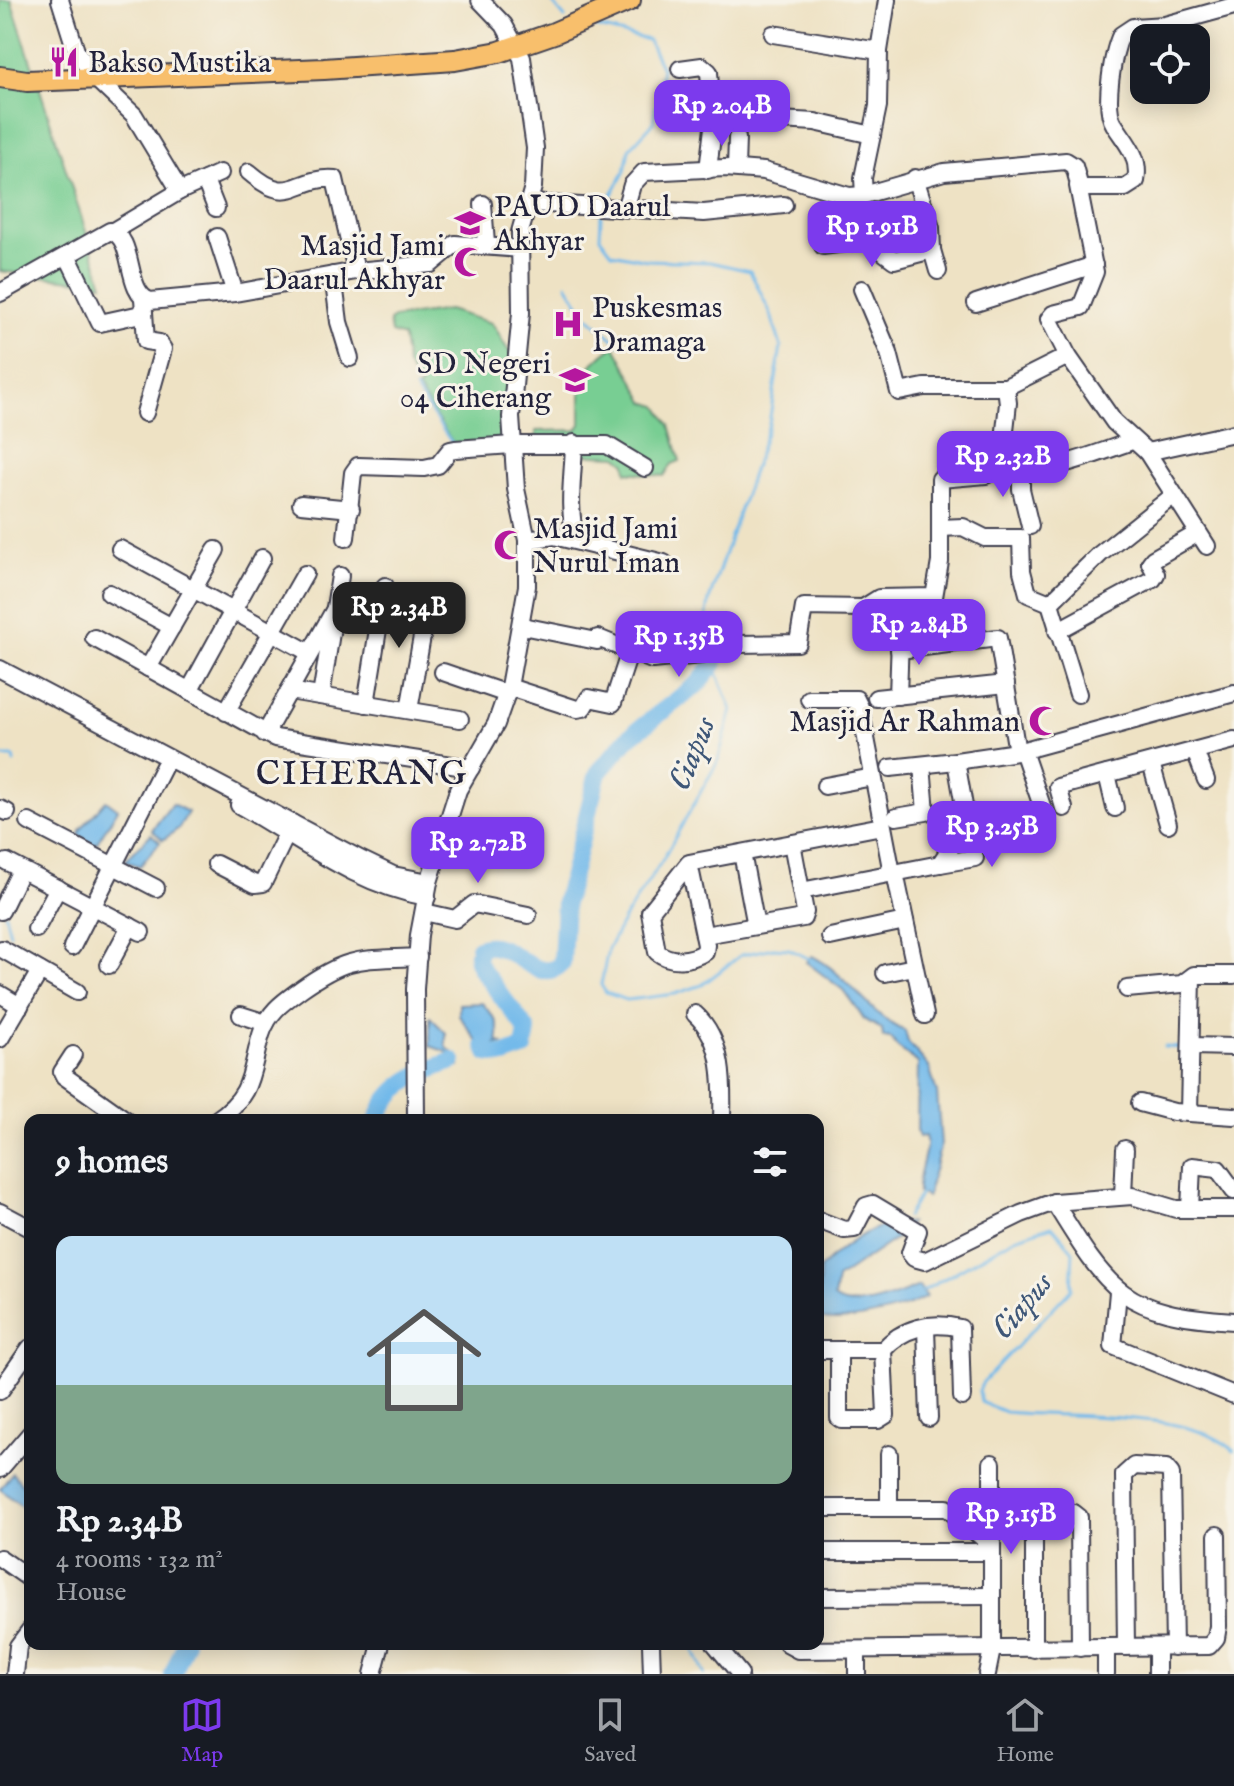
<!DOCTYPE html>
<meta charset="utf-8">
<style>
body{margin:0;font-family:"IM FELL English",serif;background:#242831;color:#f1f3f6;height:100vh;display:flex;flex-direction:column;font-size:30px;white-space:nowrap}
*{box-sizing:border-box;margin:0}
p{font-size:26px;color:#9ea1a6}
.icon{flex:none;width:44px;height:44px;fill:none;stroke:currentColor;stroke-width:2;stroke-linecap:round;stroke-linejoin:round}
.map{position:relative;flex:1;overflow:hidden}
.panel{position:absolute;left:24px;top:1114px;width:800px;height:536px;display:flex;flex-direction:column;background:#171b24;border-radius:16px;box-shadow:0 4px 20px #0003}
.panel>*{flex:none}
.tools{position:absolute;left:1130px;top:24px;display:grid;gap:16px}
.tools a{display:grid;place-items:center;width:80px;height:80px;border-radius:16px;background:#171b24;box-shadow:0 4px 20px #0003;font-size:40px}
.price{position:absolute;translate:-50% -68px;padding:0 18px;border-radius:16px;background:#7c3aed;color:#fff;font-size:26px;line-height:52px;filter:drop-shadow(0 2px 4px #0008)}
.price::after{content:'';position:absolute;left:50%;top:48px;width:24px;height:18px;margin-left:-12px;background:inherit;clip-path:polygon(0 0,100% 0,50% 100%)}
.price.on{background:#222;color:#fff}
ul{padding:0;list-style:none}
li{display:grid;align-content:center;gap:16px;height:424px;padding:0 32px}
li span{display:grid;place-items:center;height:248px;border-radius:16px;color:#555}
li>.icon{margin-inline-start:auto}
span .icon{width:144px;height:144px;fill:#fffc;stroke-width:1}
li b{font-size:34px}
h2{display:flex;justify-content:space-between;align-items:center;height:96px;padding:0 32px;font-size:34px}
.dock{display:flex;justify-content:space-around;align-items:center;height:112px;border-top:2px solid #363941;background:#171b24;font-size:22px;color:#9ea1a6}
.dock a{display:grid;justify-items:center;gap:4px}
.dock .on{color:#7c3aed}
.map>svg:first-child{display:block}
.green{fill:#78ce93;stroke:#4d7867;stroke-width:2}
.water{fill:#73baea;stroke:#4a6e92;stroke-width:2}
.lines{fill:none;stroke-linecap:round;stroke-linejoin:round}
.stream{stroke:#73baea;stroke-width:3}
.river{stroke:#73baea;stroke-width:18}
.minor-casing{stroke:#413f50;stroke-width:20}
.major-casing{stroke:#413f50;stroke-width:24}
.minor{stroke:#fff;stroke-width:16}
.major{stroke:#f8bf6c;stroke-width:20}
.labels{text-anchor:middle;stroke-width:6;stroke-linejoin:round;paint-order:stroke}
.poi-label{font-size:30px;fill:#22223b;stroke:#f7f3e8;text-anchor:start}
.water-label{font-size:32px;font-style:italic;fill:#3e5778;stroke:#f7f3e8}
.quarter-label{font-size:34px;letter-spacing:2px;fill:#22223b;stroke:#f7f3e8}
</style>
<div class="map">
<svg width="1234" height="1674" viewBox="0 0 1234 1674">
<rect width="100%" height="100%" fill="#f7f3e8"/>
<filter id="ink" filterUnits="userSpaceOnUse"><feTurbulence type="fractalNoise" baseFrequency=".0125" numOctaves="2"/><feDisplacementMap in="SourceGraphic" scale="16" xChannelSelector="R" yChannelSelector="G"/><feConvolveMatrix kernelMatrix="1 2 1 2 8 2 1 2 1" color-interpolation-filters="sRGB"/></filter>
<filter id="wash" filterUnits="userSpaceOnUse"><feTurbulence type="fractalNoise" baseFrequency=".006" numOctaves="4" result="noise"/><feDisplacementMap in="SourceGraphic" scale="32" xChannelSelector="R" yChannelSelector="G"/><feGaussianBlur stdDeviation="1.8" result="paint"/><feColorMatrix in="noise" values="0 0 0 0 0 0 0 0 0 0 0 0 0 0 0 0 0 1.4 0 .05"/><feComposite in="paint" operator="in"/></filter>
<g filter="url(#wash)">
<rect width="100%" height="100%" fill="#eee2c4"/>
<g class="green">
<polygon points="0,0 11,0 103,284 0,271"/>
<path d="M 448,310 L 491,323 C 500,331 501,344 514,357 L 506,444 L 453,443 L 417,388 L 421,386 L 407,366 L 403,337 L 391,333 L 389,321 L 394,318 Z"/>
<path d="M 615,346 L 645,402 L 658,406 L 670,425 L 680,461 L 672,464 L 664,476 L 627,472 L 626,463 L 617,456 L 571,454 L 571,448 L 536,448 L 536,431 L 577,430 L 581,424 L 581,372 C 596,365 600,353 615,346 Z"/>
</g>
<g class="water">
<polygon points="106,800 118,809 95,846 79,835 80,830"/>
<polygon points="172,804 188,812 179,828 163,840 152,830"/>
<polygon points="151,834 160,842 140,866 125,861"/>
<path d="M 812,956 C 849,974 870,1017 905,1031 L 908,1042 L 929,1067 L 937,1093 L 941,1144 L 927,1197 L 918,1193 C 916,1173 930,1151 925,1136 L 919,1137 L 917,1132 L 918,1063 L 897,1047 L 891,1038 L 883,1037 L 882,1029 L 865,1020 L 843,990 L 806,962 Z"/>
<path d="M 482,1003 C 492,1015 502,1024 497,1041 L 503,1044 L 479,1044 L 459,1015 L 459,1004 Z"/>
<polygon points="430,1017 446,1033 446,1047 458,1057 460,1066 455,1064 447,1052 430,1046"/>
<path d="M 893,1222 L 910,1223 L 898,1237 L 837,1279 L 834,1298 C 854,1314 898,1295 919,1286 L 926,1297 C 902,1311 845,1325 818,1318 L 820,1269 C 840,1248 866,1230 893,1222 Z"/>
<polygon points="12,1473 30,1493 30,1501 24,1508 0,1489"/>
</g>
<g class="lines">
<g class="stream">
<polyline points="550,0 565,18"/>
<polyline points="591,26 648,40 662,68 653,123 629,149 625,171 608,201"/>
<polyline points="601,215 600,237 612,253 647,260 710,262 750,271 770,312 781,346 769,424 709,600 704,635 707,647"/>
<polyline points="567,284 586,315 620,345"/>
<polyline points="415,389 452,443"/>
<polyline points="711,657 732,710 718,761 662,861 628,912 608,949 601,985 606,993 627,1000 675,994 702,985 741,955 773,948 789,949 810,959"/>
<polyline points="0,757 13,757 14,762"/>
<polyline points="5,914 10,933"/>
<polyline points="1164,1047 1185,1048"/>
<polyline points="907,1217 921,1192"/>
<path d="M 923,1291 L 1015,1238 L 1052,1226 L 1073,1251 L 1071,1289 L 983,1382 L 979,1391 L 981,1402 L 1005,1412 C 1066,1418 1190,1409 1234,1451"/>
<polyline points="691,1644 704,1674"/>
</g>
<g class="river">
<path d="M 485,1044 L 488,1053 L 504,1055 L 524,1048 L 527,1030 L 481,969 L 477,961 L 479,948 C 509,934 536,990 562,963 L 565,902 L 598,773 L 629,737 L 699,683 L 714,663"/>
<path d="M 377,1120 C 390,1084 419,1073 453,1061"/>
<polyline points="173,1674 185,1644"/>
</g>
</g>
</g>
<g filter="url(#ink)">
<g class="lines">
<g class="minor-casing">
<g id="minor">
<polyline points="60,0 76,51 95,78 134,115 180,191"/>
<polyline points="773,34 879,51 878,106 863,178 864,195"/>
<polyline points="879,51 887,0"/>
<polyline points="680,69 702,66 709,72 713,128 708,170"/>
<polyline points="741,91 746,118 815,122 872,135"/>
<polyline points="736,168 737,138"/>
<path d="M 249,172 C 292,209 293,176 335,179 L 356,271"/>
<polyline points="915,178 931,228 932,250"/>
<polyline points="205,180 216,208"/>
<polyline points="529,203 704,213 784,205"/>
<polyline points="483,204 486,244"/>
<path d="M 626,206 L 632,185 L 644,172 L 725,168 L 764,171 L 849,196 L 864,195 L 944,172 L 1066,161 L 1074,166 L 1080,188 L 1125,188 L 1136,181 C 1141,156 1125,142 1114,124 C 1103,107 1113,52 1121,35 L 1133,27 L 1165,25 L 1234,6"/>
<polyline points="113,231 180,191 220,173"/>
<polyline points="217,237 235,293"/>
<polyline points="823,246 867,240 894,260 932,250 938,271"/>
<polyline points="68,257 100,323 141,314"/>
<polyline points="333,275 339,322 350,358"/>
<polyline points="862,289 889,353 899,392 924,387 1006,387 1068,356 1049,319 1053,314 1081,307 1095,272 1078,186"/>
<path d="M 0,293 L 110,231 C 136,237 124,292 150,301 L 235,293 L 356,271 L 431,264 L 455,244 L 521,249"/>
<polyline points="143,298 146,341 159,343 163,349 145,413"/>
<polyline points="976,303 1094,265"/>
<polyline points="1068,356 1114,422 1147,452 1207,546"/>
<path d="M 1006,387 L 1008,403 L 1001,467 C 1043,476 1093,455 1132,441"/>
<path d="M 574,443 C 573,480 567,505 576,541"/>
<polyline points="1147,452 1234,433"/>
<polyline points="1021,468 1021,489 1030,526"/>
<polyline points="301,504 351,509"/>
<polyline points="940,528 963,527 985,538 1021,538 1022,571 1028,594 1050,603"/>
<polyline points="346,538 353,473 358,466 424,468 438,465 450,450 455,449 512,445 607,445 645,468"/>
<polyline points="527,540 554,536 664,563"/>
<polyline points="120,549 310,653"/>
<polyline points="109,593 172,627"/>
<polyline points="522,626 597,641 598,638 652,660 701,655 737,644 798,643 804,607 863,608 879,598 934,597 940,562 940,479 986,475 1001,467"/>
<polyline points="1057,631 1153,579 1156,574 1150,563 1153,559 1198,533"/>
<polyline points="94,638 275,738 471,768"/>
<polyline points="899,650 998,638 1017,752"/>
<polyline points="148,668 216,550"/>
<polyline points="0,669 362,860 393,875 429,882"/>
<polyline points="443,672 507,694"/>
<polyline points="509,687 577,709 583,708 589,698 613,703 630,651"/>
<polyline points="189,691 262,558"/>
<polyline points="289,691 460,719"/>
<polyline points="1078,694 1050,603 1100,554 1174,495"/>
<polyline points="321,696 340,576"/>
<polyline points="898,696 900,637"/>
<polyline points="876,698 1006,684"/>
<polyline points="809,699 856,699 860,707 892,873"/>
<polyline points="366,704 385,586"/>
<polyline points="409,710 429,597"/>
<polyline points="226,712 305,574"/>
<polyline points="265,734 336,607"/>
<polyline points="1023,751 1044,812"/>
<polyline points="1195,751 1206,780"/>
<polyline points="1151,763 1168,824"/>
<polyline points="890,768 956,761"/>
<polyline points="1107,774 1115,808"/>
<polyline points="825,786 873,777"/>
<path d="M 239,805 C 300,839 356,885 427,897"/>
<polyline points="1064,808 1058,787 1234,740"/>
<polyline points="0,809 7,812"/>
<polyline points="896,817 926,812 922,765"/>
<polyline points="29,822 156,888"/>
<polyline points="742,853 756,926"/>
<polyline points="7,862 141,932"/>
<path d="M 689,863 L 706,945 L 705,952 C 690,961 671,963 657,952 L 650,912 L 689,863 L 882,826"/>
<polyline points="216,864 255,884 263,883 292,823"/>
<polyline points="940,864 975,858 967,823"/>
<polyline points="895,873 925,1015"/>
<polyline points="801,891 940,864 967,823 956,761 1017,752 1234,693"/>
<polyline points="1,911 21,870"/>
<polyline points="424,912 455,919 474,904 528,915"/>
<polyline points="36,929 58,888"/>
<polyline points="704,935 803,918 805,912 792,843"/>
<polyline points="830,937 905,921"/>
<polyline points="72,947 164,766"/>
<polyline points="2,949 77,992"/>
<polyline points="109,965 130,926"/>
<polyline points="885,973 914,967"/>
<polyline points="1127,989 1182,984 1194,975 1234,975"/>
<polyline points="0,994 20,1006"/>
<path d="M 695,1014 C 724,1040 723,1084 722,1120"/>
<polyline points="241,1015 266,1023"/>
<polyline points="0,1039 40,971"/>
<polyline points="1192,1046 1234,1047"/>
<polyline points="73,1055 62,1072 64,1076 126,1120"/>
<polyline points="1140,1103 1174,1112 1234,1116"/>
<polyline points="1189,1113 1192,977"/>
<path d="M 216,1120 C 254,1095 250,1072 261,1035 C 268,1012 283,1002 301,989 C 349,955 361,960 418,957"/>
<polyline points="416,1120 415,989 419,935 429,882 458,790 496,724 509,687 527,586 527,540 516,489 511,417 521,313 520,232 533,187 535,148 522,58 504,25 480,0"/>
<polyline points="1123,1196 1125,1149"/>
<path d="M 1054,1202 C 1110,1293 1123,1314 1234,1321"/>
<polyline points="1190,1209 1192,1166 1218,1169 1234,1191"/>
<polyline points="0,1212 30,1228"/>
<polyline points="818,1220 844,1230 854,1229 866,1206 873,1204 918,1231 910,1253 914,1258 925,1261 1021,1214 1054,1202 1132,1196 1176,1209 1234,1209"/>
<polyline points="1118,1292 1113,1346 1234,1395"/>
<polyline points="926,1328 929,1418"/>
<polyline points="818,1350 883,1350"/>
<path d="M 839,1350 L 839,1418 L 842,1420 L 878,1420 L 886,1415 L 883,1350 C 902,1328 930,1321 960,1328 L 962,1397"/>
<polyline points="0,1391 30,1348"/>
<polyline points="0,1469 30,1434"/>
<polyline points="889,1507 889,1454"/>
<polyline points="818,1508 947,1508 991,1545"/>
<polyline points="818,1552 991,1552"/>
<polyline points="0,1558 30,1579"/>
<polyline points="818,1597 992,1596"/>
<polyline points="651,1644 652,1674"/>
<polyline points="715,1644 740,1674"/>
<polyline points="787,1644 798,1650 1209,1646 1216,1638 1218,1626 1217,1535"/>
<polyline points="1106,1647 1106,1674"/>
<polyline points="1126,1647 1124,1475 1134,1466 1166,1468 1171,1474 1174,1647"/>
<polyline points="1157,1647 1157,1674"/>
<polyline points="1034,1649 1034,1512 1074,1513 1079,1517 1080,1648"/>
<polyline points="15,1674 18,1646 30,1630"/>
<polyline points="373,1674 381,1644"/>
<polyline points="857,1674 857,1650"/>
<polyline points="987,1674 992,1649 992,1463"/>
</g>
</g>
<g class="major-casing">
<polyline id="major" points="0,77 27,81 324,69 455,60 499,52 554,33 630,0"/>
</g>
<use href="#minor" class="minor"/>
<use href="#major" class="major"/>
</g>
</g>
<defs>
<g id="restaurant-bare" transform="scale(2.4)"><path d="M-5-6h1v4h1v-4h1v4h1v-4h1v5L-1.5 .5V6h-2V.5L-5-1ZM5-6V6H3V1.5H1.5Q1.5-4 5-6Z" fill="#b5179e" stroke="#f7f3e8" stroke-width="2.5" paint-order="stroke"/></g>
<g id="school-bare" transform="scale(2.4)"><path d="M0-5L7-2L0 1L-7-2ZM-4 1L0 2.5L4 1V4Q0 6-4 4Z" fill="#b5179e" stroke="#f7f3e8" stroke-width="2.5" paint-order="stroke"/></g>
<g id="mosque-bare" transform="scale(2.4)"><path d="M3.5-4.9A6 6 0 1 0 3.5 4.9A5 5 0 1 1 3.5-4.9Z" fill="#b5179e" stroke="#f7f3e8" stroke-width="2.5" paint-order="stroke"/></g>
<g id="hospital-bare" transform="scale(2.4)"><path d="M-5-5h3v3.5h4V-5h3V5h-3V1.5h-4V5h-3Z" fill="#b5179e" stroke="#f7f3e8" stroke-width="2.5" paint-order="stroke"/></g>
</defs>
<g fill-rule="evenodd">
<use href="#restaurant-bare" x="64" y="62"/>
<use href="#school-bare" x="470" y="223"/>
<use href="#mosque-bare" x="469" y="262"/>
<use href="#hospital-bare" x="568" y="324"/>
<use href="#school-bare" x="575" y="380"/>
<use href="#mosque-bare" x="509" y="545"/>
<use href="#mosque-bare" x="1044" y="721"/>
</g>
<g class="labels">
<g class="poi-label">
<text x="88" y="72">Bakso Mustika</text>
<text x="494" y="216">PAUD Daarul<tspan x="494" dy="34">Akhyar</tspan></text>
<text x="445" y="255" text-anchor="end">Masjid Jami<tspan x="445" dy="34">Daarul Akhyar</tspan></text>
<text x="592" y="317">Puskesmas<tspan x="592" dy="34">Dramaga</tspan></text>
<text x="551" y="373" text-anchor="end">SD Negeri<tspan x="551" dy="34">04 Ciherang</tspan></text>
<text x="533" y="538">Masjid Jami<tspan x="533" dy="34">Nurul Iman</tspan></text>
<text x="1020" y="731" text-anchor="end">Masjid Ar Rahman</text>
</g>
<g class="water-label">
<text transform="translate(691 753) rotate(-68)" y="11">Ciapus</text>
<text transform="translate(1021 1305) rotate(-50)" y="11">Ciapus</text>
</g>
<g class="quarter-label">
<text x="362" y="784">CIHERANG</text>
</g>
</g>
</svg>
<div class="tools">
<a><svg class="icon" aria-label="locate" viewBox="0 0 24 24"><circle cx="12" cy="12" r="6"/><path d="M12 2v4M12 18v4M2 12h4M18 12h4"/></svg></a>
</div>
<b class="price" style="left:722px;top:148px">Rp 2.04B</b>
<b class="price" style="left:872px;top:269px">Rp 1.91B</b>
<b class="price" style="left:1003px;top:499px">Rp 2.32B</b>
<b class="price on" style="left:399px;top:650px">Rp 2.34B</b>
<b class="price" style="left:919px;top:667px">Rp 2.84B</b>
<b class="price" style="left:679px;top:679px">Rp 1.35B</b>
<b class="price" style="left:992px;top:869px">Rp 3.25B</b>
<b class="price" style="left:478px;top:885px">Rp 2.72B</b>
<b class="price" style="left:1011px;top:1556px">Rp 3.15B</b>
<section class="panel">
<h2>9 homes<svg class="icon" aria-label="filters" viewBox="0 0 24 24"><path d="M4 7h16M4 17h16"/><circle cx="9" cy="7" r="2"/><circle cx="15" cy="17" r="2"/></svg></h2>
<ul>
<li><span style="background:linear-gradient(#bfe0f5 60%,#7fa58c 0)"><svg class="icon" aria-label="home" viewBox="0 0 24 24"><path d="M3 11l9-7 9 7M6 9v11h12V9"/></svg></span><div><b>Rp 2.34B</b><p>4 rooms · 132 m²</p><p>House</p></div></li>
</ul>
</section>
</div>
<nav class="dock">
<a class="on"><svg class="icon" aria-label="map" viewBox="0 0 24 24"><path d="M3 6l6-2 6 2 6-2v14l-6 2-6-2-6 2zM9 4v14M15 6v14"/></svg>Map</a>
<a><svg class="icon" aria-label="saved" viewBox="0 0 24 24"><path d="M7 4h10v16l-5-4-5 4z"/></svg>Saved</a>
<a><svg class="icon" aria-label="home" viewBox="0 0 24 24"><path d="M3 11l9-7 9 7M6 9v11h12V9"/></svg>Home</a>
</nav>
